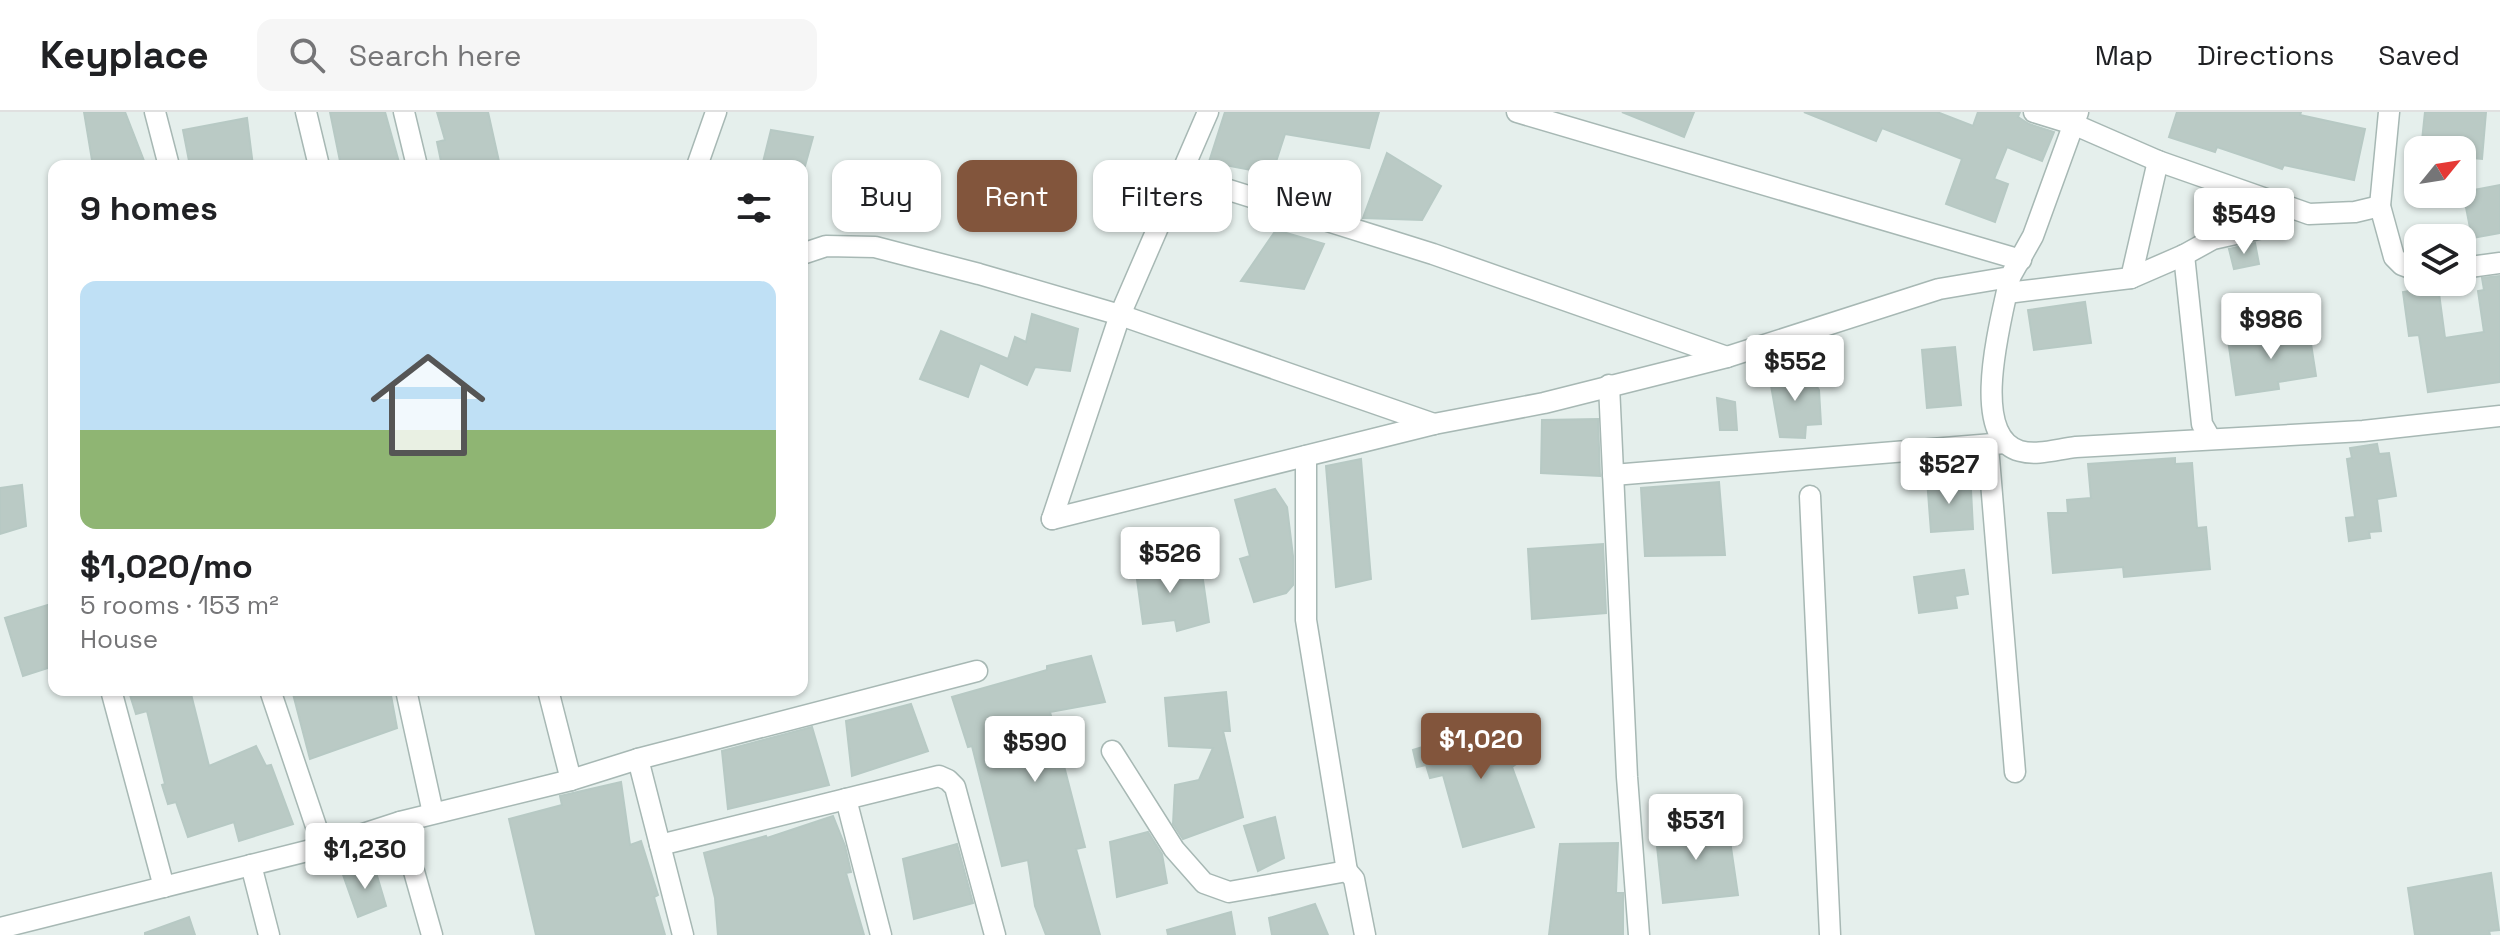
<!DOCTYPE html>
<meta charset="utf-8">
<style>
body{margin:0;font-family:"Space Grotesk",sans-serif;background:#f6f6f6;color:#202124;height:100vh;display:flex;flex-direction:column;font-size:30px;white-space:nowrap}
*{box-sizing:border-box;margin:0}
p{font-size:26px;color:#757577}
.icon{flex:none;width:44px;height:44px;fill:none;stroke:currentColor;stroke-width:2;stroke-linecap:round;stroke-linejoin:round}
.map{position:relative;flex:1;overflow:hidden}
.sheet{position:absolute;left:48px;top:48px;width:760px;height:536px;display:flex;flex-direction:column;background:#fff;border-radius:16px;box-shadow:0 2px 6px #0004}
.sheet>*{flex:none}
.hud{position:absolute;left:832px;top:48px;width:760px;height:72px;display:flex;gap:16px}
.needle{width:52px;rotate:60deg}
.fabs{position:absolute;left:2404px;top:24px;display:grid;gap:16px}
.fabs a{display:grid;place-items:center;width:72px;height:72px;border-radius:16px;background:#fff;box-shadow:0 2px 6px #0004;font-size:40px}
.price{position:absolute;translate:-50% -68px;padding:0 18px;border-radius:8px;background:#fff;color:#222;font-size:26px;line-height:52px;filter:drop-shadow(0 2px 4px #0008)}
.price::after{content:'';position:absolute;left:50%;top:48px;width:24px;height:18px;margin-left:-12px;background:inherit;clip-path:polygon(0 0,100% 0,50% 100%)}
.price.current{background:#82553c;color:#fff}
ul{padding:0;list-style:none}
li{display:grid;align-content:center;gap:16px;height:424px;padding:0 32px}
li+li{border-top:2px solid #e0e0e0}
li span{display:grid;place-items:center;height:248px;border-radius:16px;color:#555}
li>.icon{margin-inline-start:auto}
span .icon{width:144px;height:144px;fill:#fffc;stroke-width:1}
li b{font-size:34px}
h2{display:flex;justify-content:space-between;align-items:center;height:96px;padding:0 32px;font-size:34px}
.tag{padding:0 28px;border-radius:16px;background:#fff;box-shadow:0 2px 6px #0004;font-size:28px;line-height:72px}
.tag.current{background:#82553c;color:#fff}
header{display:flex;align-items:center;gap:48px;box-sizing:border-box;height:112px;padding:0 40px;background:#fff;border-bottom:2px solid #e0e0e0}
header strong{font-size:38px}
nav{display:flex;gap:44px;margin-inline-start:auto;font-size:28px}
.search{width:560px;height:72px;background:#f6f6f6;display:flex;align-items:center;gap:20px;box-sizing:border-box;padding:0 28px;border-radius:16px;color:#757577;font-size:30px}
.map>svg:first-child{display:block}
.building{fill:#bacac5;stroke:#b7c9c4;stroke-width:2}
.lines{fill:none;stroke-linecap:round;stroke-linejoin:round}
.minor-casing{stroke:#a7b8b4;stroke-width:23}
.minor{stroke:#fff;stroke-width:20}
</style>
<header>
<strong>Keyplace</strong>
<div class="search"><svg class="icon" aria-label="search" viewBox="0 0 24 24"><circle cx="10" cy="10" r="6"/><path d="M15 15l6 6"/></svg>Search here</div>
<nav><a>Map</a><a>Directions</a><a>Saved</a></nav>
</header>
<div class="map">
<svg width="2500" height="823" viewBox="0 0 2500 823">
<rect width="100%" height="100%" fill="#e5efec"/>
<g class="building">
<polygon points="84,0 125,0 146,54 93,54"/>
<polygon points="330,0 385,0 400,54 341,54"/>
<polygon points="437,0 488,0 500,54 442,54 437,30 445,28"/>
<polygon points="1225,0 1379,0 1369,36 1285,22 1272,62 1209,50"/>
<polygon points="1622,0 1694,0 1684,25"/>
<polygon points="1804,0 1937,0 1973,14 1978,0 2020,0 2018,5 2029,12 2054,20 2042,49 2007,35 1994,67 2008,72 1995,110 1946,92 1962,47 1882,16 1876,29"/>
<polygon points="2177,0 2301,0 2300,3 2365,17 2354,68 2284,53 2282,57 2217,35 2215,40 2169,25"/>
<polygon points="2425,0 2486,0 2482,47 2462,45 2462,38 2421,38"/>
<polygon points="247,6 253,54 190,54 183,18"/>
<polygon points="771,18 813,25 805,54 762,54"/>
<polygon points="1387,41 1441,74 1422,108 1363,106"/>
<polygon points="2500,73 2500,121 2472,126 2463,80"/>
<polygon points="1276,118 1324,132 1304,177 1241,169"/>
<polygon points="2255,131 2259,152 2234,157 2229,137"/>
<polygon points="2500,164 2500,270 2428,280 2419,223 2409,224 2403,180 2438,174 2445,226 2484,220 2478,179 2484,178 2482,166"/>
<polygon points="2085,190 2091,231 2034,238 2028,198"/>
<polygon points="1032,202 1078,217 1070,259 1035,255 1027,273 980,251 968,285 920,267 941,219 1008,247 1015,225 1026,230"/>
<polygon points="2309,219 2316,264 2278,270 2279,277 2236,283 2228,228"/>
<polygon points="1955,235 1961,293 1927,296 1922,238"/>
<polygon points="1808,260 1819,278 1821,312 1806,313 1805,326 1780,325 1769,262"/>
<polygon points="1717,286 1735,290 1737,318 1720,318"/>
<polygon points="1598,307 1600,364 1541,361 1542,308"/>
<polygon points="2377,332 2379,342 2389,341 2396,384 2377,387 2381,419 2369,420 2370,426 2349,429 2346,406 2355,405 2347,347 2352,346 2350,336"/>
<polygon points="2175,346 2175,352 2192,351 2197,416 2206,415 2210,457 2124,465 2123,455 2053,461 2048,401 2068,401 2067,388 2091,386 2088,352"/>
<polygon points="1361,347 1371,467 1336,475 1326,354"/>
<polygon points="1954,366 1954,379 1971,378 1973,417 1931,420 1927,367"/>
<polygon points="1719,370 1725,443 1645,444 1641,376"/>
<polygon points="22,373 26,414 0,422 0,376"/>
<polygon points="1275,377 1287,395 1293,444 1293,473 1286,481 1254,490 1240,447 1250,444 1235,388"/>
<polygon points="1603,432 1606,501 1532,507 1528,437"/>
<polygon points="1163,443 1166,465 1202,461 1209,510 1177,519 1175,508 1143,512 1134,445"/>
<polygon points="1964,458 1968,482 1955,484 1957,496 1919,501 1914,465"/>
<polygon points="54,491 54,554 23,564 5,506"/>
<polygon points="1091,544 1105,590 1050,600 1085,735 1076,737 1100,823 1046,823 1035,794 1028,748 1002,754 972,634 968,635 952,585 1047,558 1047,554"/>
<polygon points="147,578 190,578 209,654 256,634 266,654 271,653 293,712 239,729 234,710 188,725 176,690 168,692 162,673 165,672 147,599 136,602 130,583"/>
<polygon points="292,578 390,578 397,616 310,647"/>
<polygon points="1226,580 1230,619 1223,619 1243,705 1183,727 1173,712 1175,673 1199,668 1213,636 1169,634 1165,586"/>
<polygon points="911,592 928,639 852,664 846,609"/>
<polygon points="1513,607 1521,633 1522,648 1512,655 1534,715 1463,735 1443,663 1430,666 1426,653 1417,655 1413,638"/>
<polygon points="812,615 829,673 728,697 722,639"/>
<polygon points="621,670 630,733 641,729 658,783 654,785 665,823 536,823 509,707 562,693 560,684"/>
<polygon points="833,704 845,734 851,760 846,761 864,823 718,823 715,786 704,741 766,724 767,726"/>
<polygon points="1275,705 1284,746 1258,759 1244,714"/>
<polygon points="1727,708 1738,783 1663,791 1655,715"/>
<polygon points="1148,720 1162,742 1167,771 1117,785 1110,730"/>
<polygon points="1618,731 1616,781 1623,781 1623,823 1549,823 1560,732"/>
<polygon points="957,732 973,791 914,807 903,747"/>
<polygon points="375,757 386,794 358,805 342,760"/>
<polygon points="2491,761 2499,818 2489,819 2490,823 2415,823 2408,776"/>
<polygon points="1315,792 1328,823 1272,823 1269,806"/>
<polygon points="1231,800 1235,823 1168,823 1167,818"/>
<polygon points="189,805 195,823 145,823 145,821"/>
</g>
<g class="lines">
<g class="minor-casing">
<g id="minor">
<polyline points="155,0 169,54"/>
<polyline points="306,0 319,54"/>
<polyline points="404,0 417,54"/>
<polyline points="1517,0 2021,148"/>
<polyline points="2034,0 2073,12 2158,49 2309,102 2355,100 2380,94"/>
<polyline points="2389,0 2380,94 2394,145 2402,153 2418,159"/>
<polyline points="697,54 716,0"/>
<polyline points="1181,63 1433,142 1727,245"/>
<polyline points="802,142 826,134 875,135 979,162 1120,203 1434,312"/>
<polyline points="2184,143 2202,312 2210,326"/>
<polyline points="2462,156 2500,151"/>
<path d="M 2010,165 C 2003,202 1967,324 2020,339 C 2037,344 2058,337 2076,335 L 2363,319 L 2500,304"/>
<polyline points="2131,166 2158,49"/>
<polyline points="2007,181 2131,166 2184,143 2213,127 2267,115 2281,105 2282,94"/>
<polyline points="1609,273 1627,665 1639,823"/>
<polyline points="1988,334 2015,660"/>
<polyline points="1306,344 1306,508 1347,759"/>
<polyline points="1613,363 2005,331"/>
<polyline points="1810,384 1830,823"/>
<polyline points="1052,407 1434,312 1544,291 1727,245 1939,177 2010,165 2033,124 2078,0"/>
<polyline points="1052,407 1120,203 1208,0"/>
<polyline points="111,578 164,775"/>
<polyline points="270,578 323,735"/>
<polyline points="406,578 433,701"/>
<polyline points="548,578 571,668"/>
<polyline points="1112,639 1174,737 1204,771 1229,780 1347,759 1354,767 1365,823"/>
<polyline points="638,647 683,823"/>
<polyline points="846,687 881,823"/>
<polyline points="400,710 432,823"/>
<polyline points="660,733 939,664 948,668 955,675 995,823"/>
<polyline points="251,753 269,823"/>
<polyline points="0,816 323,735 400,710 571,668 638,647 977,559"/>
</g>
</g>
<use href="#minor" class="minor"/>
</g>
</svg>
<div class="fabs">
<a><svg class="needle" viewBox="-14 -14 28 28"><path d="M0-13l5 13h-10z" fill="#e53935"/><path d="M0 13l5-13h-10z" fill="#757577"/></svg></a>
<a><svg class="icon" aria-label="layers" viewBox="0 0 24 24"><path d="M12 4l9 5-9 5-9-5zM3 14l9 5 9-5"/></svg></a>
</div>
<b class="price" style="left:2244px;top:144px">$549</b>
<b class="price" style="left:2271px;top:249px">$986</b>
<b class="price" style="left:1795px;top:291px">$552</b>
<b class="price" style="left:1949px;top:394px">$527</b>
<b class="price" style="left:1170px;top:483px">$526</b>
<b class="price current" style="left:1481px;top:669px">$1,020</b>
<b class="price" style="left:1035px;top:672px">$590</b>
<b class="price" style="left:1696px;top:750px">$531</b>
<b class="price" style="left:365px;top:779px">$1,230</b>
<div class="hud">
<a class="tag">Buy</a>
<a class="tag current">Rent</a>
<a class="tag">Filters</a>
<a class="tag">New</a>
</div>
<section class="sheet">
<h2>9 homes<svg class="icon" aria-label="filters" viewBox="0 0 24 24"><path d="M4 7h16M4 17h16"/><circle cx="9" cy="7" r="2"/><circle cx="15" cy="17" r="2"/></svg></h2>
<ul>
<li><span style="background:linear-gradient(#bfe0f5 60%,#8fb573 0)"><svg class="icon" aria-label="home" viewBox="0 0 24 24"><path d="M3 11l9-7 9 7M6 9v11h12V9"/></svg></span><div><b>$1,020/mo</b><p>5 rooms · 153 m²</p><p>House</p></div></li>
</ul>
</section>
</div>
